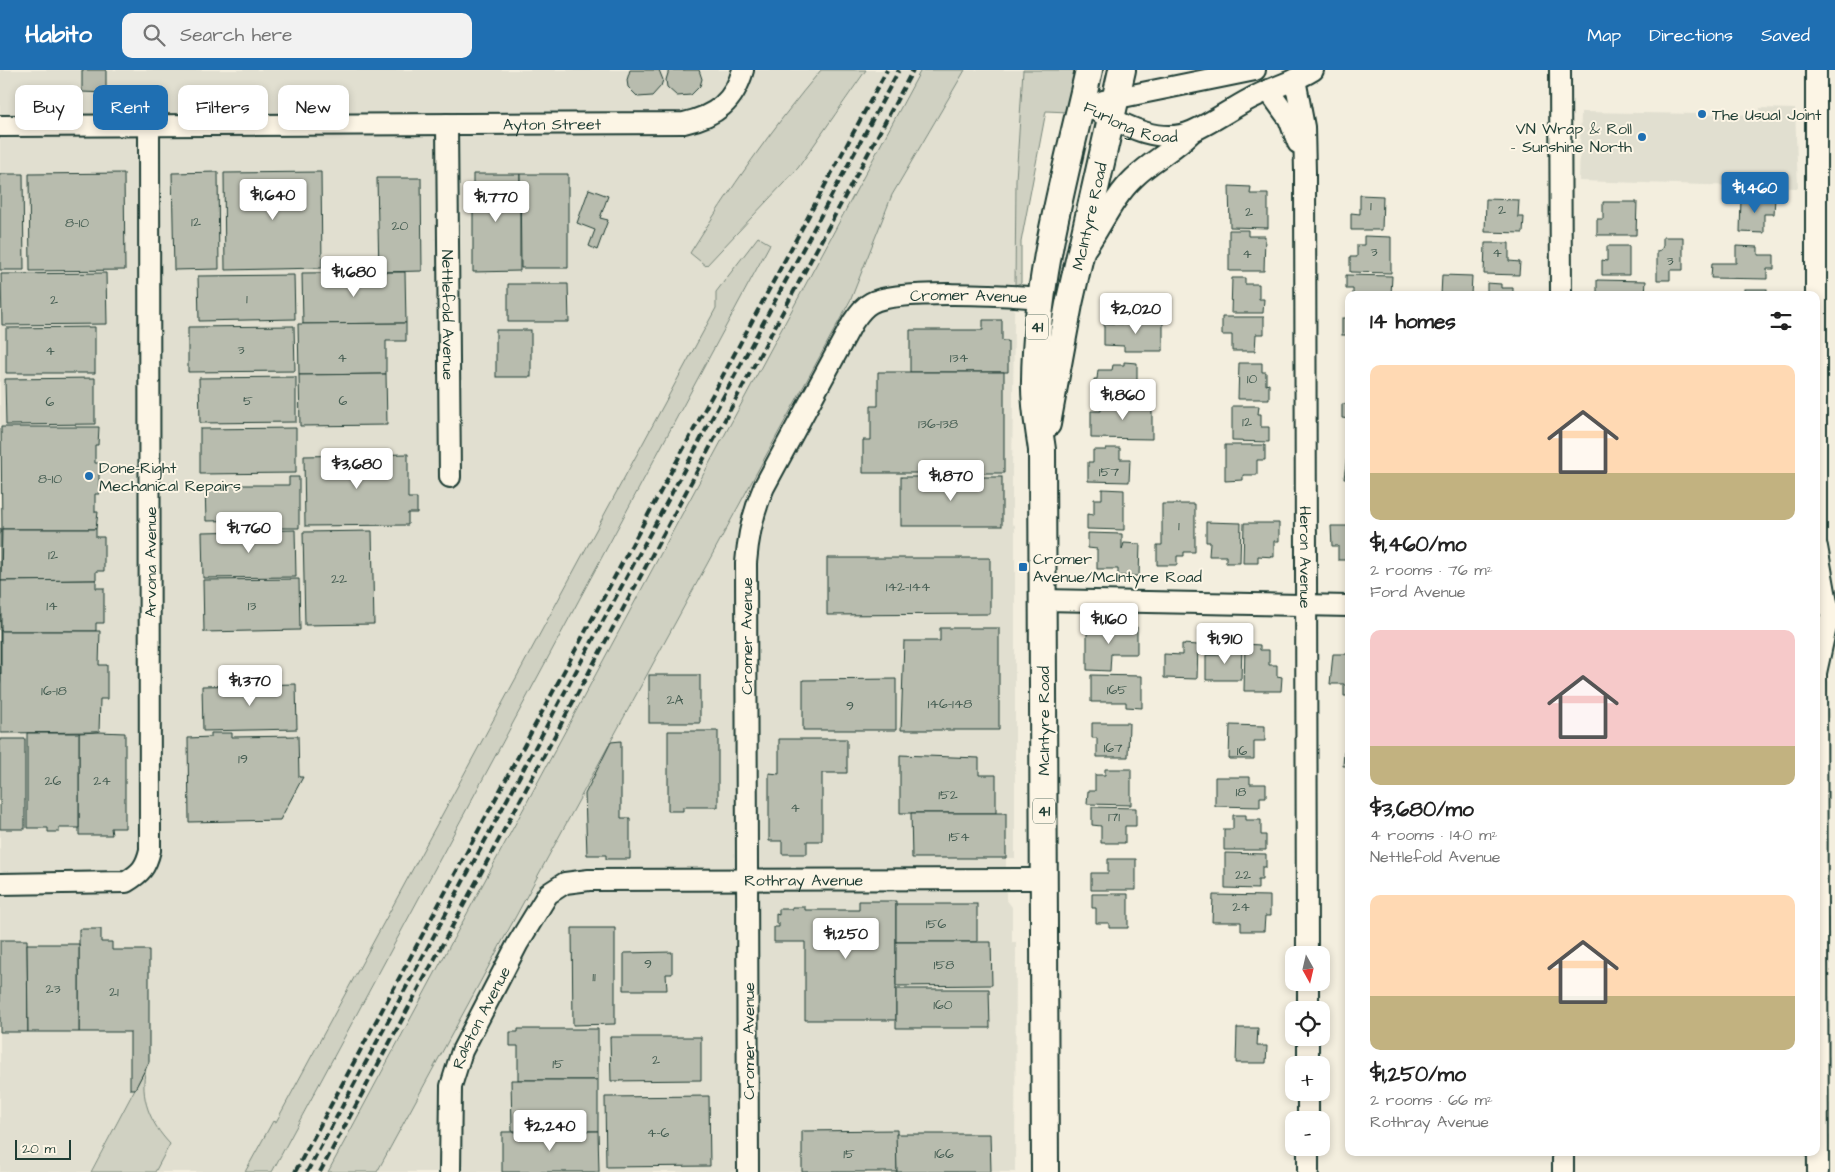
<!DOCTYPE html>
<meta charset="utf-8">
<style>
body{margin:0;font-family:"Architects Daughter",sans-serif;background:#f2f2f2;color:#222;height:100vh;display:flex;flex-direction:column;font-size:19px;white-space:nowrap}
*{box-sizing:border-box;margin:0}
p{font-size:16px;color:#767676}
.icon{flex:none;width:28px;height:28px;fill:none;stroke:currentColor;stroke-width:2;stroke-linecap:round;stroke-linejoin:round}
.map{position:relative;flex:1;overflow:hidden}
.drawer{position:absolute;left:1345px;top:221px;width:475px;height:865px;display:flex;flex-direction:column;background:#fff;border-radius:10px;box-shadow:0 2px 8px #0003}
.drawer>*{flex:none}
.guide{position:absolute;left:15px;top:15px;width:475px;height:45px;display:flex;gap:10px}
.needle{width:32px;rotate:172deg}
.buttons{position:absolute;left:1285px;top:876px;display:grid;gap:10px}
.buttons a{display:grid;place-items:center;width:45px;height:45px;border-radius:10px;background:#fff;box-shadow:0 2px 8px #0003;font-size:25px}
.scale{position:absolute;left:15px;bottom:12px;width:56px;box-sizing:border-box;padding-left:5px;border:2px solid #1f3d34;border-top:0;font-size:14px;line-height:18px;white-space:nowrap;color:#1f3d34;-webkit-text-stroke:4px #fcf5e5;paint-order:stroke}
.price{position:absolute;translate:-50% -42px;padding:0 11px;border-radius:5px;background:#fff;color:#222;font-size:16px;line-height:32px;filter:drop-shadow(0 1px 2px #0008)}
.price::after{content:'';position:absolute;left:50%;top:30px;width:15px;height:11px;margin-left:-8px;background:inherit;clip-path:polygon(0 0,100% 0,50% 100%)}
.price.on{background:#1f6fb2;color:#fff}
ul{padding:0;list-style:none}
li{display:grid;align-content:center;gap:10px;height:265px;padding:0 25px}
li span{display:grid;place-items:center;height:155px;border-radius:10px;color:#555}
li>.icon{margin-inline-start:auto}
span .icon{width:90px;height:90px;fill:#fffc;stroke-width:1}
li b{font-size:21px}
h2{display:flex;justify-content:space-between;align-items:center;height:60px;padding:0 25px;font-size:21px}
.pill{padding:0 18px;border-radius:10px;background:#fff;box-shadow:0 2px 8px #0003;font-size:18px;line-height:45px}
.pill.on{background:#1f6fb2;color:#fff}
header{display:flex;align-items:center;gap:30px;box-sizing:border-box;height:70px;padding:0 25px;background:#1f6fb2;color:#fff}
header strong{font-size:24px}
nav{display:flex;gap:28px;margin-inline-start:auto;font-size:18px}
.search{width:350px;height:45px;background:#f2f2f2;display:flex;align-items:center;gap:12px;box-sizing:border-box;padding:0 18px;border-radius:10px;color:#767676;font-size:19px}
.map>svg:first-child{display:block}
.built{fill:#e1dfd0}
.green{fill:#d0d1c2;stroke:#78877b}
.building{fill:#b8bcae;stroke:#1f3d34}
.lines{fill:none;stroke-linecap:round;stroke-linejoin:round}
.minor-casing{stroke:#1f3d34;stroke-width:24}
.major-casing{stroke:#1f3d34;stroke-width:30}
.minor{stroke:#fcf5e5;stroke-width:20}
.major{stroke:#fcf5e5;stroke-width:26}
.rail{stroke:#1f3d34;stroke-width:4;stroke-dasharray:8 4;stroke-linecap:butt}
.poi-dot{fill:#1f6fb2;stroke:#fcf5e5;stroke-width:2}
.labels{text-anchor:middle;stroke-width:4;stroke-linejoin:round;paint-order:stroke}
.number-label{font-size:14px;fill:#455d52}
.shield{fill:#fcf5e5;stroke:#617469;stroke-width:1}
.shield-label{font-size:15px;font-weight:bold;fill:#1f3d34}
.poi-label{font-size:16px;fill:#1f3d34;stroke:#fcf5e5;text-anchor:start}
.street-label{font-size:16px;fill:#1f3d34;stroke:#fcf5e5}
</style>
<header>
<strong>Habito</strong>
<div class="search"><svg class="icon" aria-label="search" viewBox="0 0 24 24"><circle cx="10" cy="10" r="6"/><path d="M15 15l6 6"/></svg>Search here</div>
<nav><a>Map</a><a>Directions</a><a>Saved</a></nav>
</header>
<div class="map">
<svg width="1835" height="1102" viewBox="0 0 1835 1102">
<rect width="100%" height="100%" fill="#f3eede"/>
<filter id="ink" filterUnits="userSpaceOnUse"><feTurbulence type="fractalNoise" baseFrequency=".02" numOctaves="2"/><feDisplacementMap in="SourceGraphic" scale="10" xChannelSelector="R" yChannelSelector="G"/><feConvolveMatrix kernelMatrix="1 2 1 2 8 2 1 2 1" color-interpolation-filters="sRGB"/></filter>
<g filter="url(#ink)">
<g class="built">
<polygon points="0,0 850,0 835,46 866,0 921,0 328,1102 272,1102 770,174 761,169 260,1102 91,1102 140,1009 90,1102 0,1102"/>
<polygon points="965,0 1023,0 1016,110 1012,402 1012,454 1015,455 1015,788 1006,788 1006,829 1012,837 1012,872 1016,872 1015,1102 377,1102 851,229 892,125"/>
<polygon points="1760,38 1795,39 1798,118 1579,111 1581,42 1760,45"/>
</g>
<g class="green">
<path d="M 821,0 L 866,0 L 798,98 L 706,196 L 690,183 C 730,119 772,58 821,0 Z"/>
<polygon points="921,0 965,0 892,125 851,229 377,1102 328,1102"/>
<polygon points="1023,0 1077,0 1068,42 1046,41 1021,172 1021,213 1015,215 1016,110"/>
<polygon points="758,167 770,174 272,1102 245,1102 273,1051 276,1052 716,238 716,222"/>
<path d="M 146,998 C 139,1027 150,1053 170,1074 L 155,1102 L 91,1102 Z"/>
</g>
<g class="building">
<polygon points="82,0 106,0 106,23 82,22"/>
<polygon points="630,0 659,0 663,10 661,16 652,26 638,27 628,17 627,10"/>
<polygon points="669,0 699,0 702,9 700,16 691,25 677,26 667,17 666,10"/>
<polygon points="218,102 219,199 174,200 172,103"/>
<polygon points="321,102 322,198 225,200 224,103"/>
<polygon points="124,103 125,200 30,201 29,104"/>
<polygon points="0,104 23,104 24,200 0,200"/>
<polygon points="473,104 520,104 520,201 473,202"/>
<polygon points="520,104 568,104 568,198 521,198"/>
<polygon points="377,108 421,108 422,201 379,202"/>
<polygon points="1229,116 1251,117 1250,124 1268,124 1268,158 1230,157"/>
<polygon points="589,119 608,126 600,148 608,150 597,180 589,176 595,160 577,153"/>
<polygon points="1360,125 1383,126 1382,160 1351,160 1351,143 1360,144"/>
<polygon points="1741,128 1775,128 1774,144 1764,144 1764,163 1740,162"/>
<polygon points="1486,129 1519,130 1518,147 1524,147 1523,163 1485,162"/>
<polygon points="1603,132 1637,132 1636,165 1597,165 1597,149 1603,149"/>
<polygon points="1229,160 1248,160 1248,166 1265,166 1264,201 1229,201"/>
<polygon points="1364,166 1391,167 1391,203 1350,202 1350,187 1357,187 1357,175 1364,175"/>
<polygon points="1663,167 1683,167 1683,200 1670,200 1670,210 1657,210 1657,181 1661,180 1663,176"/>
<polygon points="1485,173 1509,173 1509,191 1520,192 1519,205 1484,204"/>
<polygon points="1607,176 1629,176 1629,205 1602,205 1602,190 1607,191"/>
<polygon points="1736,176 1758,177 1758,185 1774,185 1774,199 1767,199 1767,209 1711,208 1712,193 1736,193"/>
<polygon points="405,202 406,253 303,254 302,203"/>
<polygon points="106,203 107,254 2,255 1,204"/>
<polygon points="294,205 295,249 199,251 198,206"/>
<polygon points="1346,205 1392,206 1391,225 1353,225 1353,219 1346,219"/>
<polygon points="1442,205 1472,206 1471,225 1441,225"/>
<polygon points="1232,208 1245,208 1245,214 1259,214 1259,229 1264,229 1263,243 1231,243"/>
<polygon points="1597,210 1646,211 1645,225 1597,225"/>
<polygon points="1487,213 1501,214 1501,218 1513,218 1513,225 1487,225"/>
<polygon points="508,214 568,214 569,252 508,252"/>
<rect x="1744" y="219" width="23" height="6"/>
<polygon points="1222,247 1264,247 1264,264 1256,264 1255,281 1232,281 1232,265 1222,265"/>
<rect x="1342" y="248" width="7" height="17"/>
<polygon points="1125,249 1163,249 1163,281 1124,281 1124,276 1104,275 1104,253 1125,254"/>
<polygon points="983,250 1002,250 1002,271 1008,271 1008,302 910,302 910,260 983,260"/>
<polygon points="406,253 406,271 386,271 386,304 299,305 298,254"/>
<polygon points="294,256 295,301 188,302 188,257"/>
<polygon points="95,257 95,303 6,303 6,258"/>
<rect x="496" y="260" width="35" height="47"/>
<polygon points="1124,292 1137,293 1137,326 1094,326 1094,309 1097,309 1098,300 1112,300 1113,295 1124,295"/>
<polygon points="1239,293 1262,293 1262,302 1266,302 1266,315 1269,314 1269,329 1238,329"/>
<polygon points="878,302 1004,302 1004,403 863,403 863,370 871,370 871,336 878,336"/>
<polygon points="386,304 387,355 300,356 299,305"/>
<polygon points="296,307 296,352 200,353 199,308"/>
<polygon points="95,308 95,354 6,355 5,309"/>
<polygon points="1101,332 1152,333 1152,369 1091,368 1091,341 1101,341"/>
<polygon points="1342,334 1349,334 1349,349 1342,348"/>
<polygon points="1232,336 1259,336 1258,344 1261,344 1261,357 1269,357 1269,372 1232,371"/>
<polygon points="1,357 99,357 98,375 95,375 95,393 99,393 99,424 95,424 95,442 98,442 96,459 2,459"/>
<polygon points="296,358 296,403 200,404 200,359"/>
<polygon points="1225,375 1265,375 1265,390 1257,390 1257,405 1243,405 1243,410 1225,411"/>
<polygon points="1106,378 1120,378 1120,389 1130,389 1129,412 1088,411 1088,392 1093,392 1093,380 1106,380"/>
<polygon points="408,384 408,428 417,428 417,443 408,443 408,455 305,456 304,386"/>
<polygon points="1347,385 1349,385 1349,409 1344,409"/>
<polygon points="289,407 299,407 299,458 262,458 261,450 206,451 205,415 289,415"/>
<rect x="901" y="407" width="101" height="49"/>
<polygon points="1102,419 1124,420 1124,460 1087,459 1087,444 1094,445 1094,429 1102,429"/>
<polygon points="1162,434 1195,434 1195,482 1184,482 1184,486 1177,486 1177,495 1157,495 1157,475 1162,475"/>
<polygon points="1206,452 1241,453 1240,493 1226,493 1226,486 1209,486 1210,472 1206,472"/>
<polygon points="1244,453 1279,453 1279,471 1274,471 1274,487 1258,486 1258,493 1243,493"/>
<polygon points="1331,456 1349,456 1349,496 1348,490 1338,490 1338,476 1332,476"/>
<polygon points="0,459 2,459 1,511 0,510"/>
<polygon points="2,459 96,459 96,467 104,467 104,501 96,501 96,510 1,511"/>
<polygon points="295,460 296,507 203,508 202,462"/>
<polygon points="372,461 374,554 305,555 303,462"/>
<polygon points="1088,463 1122,464 1122,480 1124,473 1140,474 1139,506 1118,506 1118,499 1097,499 1097,479 1088,478"/>
<polygon points="827,488 990,488 990,544 827,545"/>
<polygon points="299,509 300,560 204,562 203,510"/>
<polygon points="0,510 1,511 1,561 0,561"/>
<polygon points="96,510 96,518 104,518 104,553 96,553 96,561 1,561 1,511"/>
<polygon points="1087,556 1137,557 1137,584 1111,584 1110,601 1087,600"/>
<polygon points="940,558 999,558 999,660 901,660 904,571 940,571"/>
<rect x="0" y="561" width="1" height="51"/>
<polygon points="1,561 100,561 99,595 107,595 107,629 100,629 99,662 1,663"/>
<polygon points="1182,574 1198,575 1197,609 1164,608 1164,584 1182,585"/>
<polygon points="1245,574 1260,575 1260,580 1269,580 1269,595 1277,595 1277,606 1282,607 1281,621 1244,621"/>
<polygon points="1224,575 1242,575 1241,610 1206,610 1206,585 1224,585"/>
<polygon points="1333,584 1349,584 1349,626 1344,626 1344,614 1330,614"/>
<rect x="649" y="605" width="51" height="48"/>
<polygon points="1091,605 1142,606 1142,638 1126,637 1126,632 1091,632"/>
<polygon points="896,609 896,660 803,660 803,610"/>
<polygon points="296,614 297,659 203,661 202,616"/>
<polygon points="1092,653 1129,653 1128,687 1097,687 1097,668 1092,668"/>
<polygon points="1230,655 1265,656 1265,671 1254,671 1254,689 1229,689"/>
<polygon points="668,661 718,661 718,737 683,737 683,741 668,741"/>
<polygon points="99,662 125,663 125,758 111,758 112,765 79,765 79,663"/>
<polygon points="27,663 79,663 79,758 59,758 59,762 48,762 48,758 27,758"/>
<polygon points="211,663 232,663 232,667 298,666 299,707 303,707 280,750 189,752 188,668 211,667"/>
<rect x="0" y="669" width="25" height="90"/>
<polygon points="779,669 847,669 847,703 822,703 822,771 807,771 807,784 782,784 782,771 769,771 769,703 779,704"/>
<polygon points="621,671 621,748 630,748 630,789 606,789 606,785 587,785 585,724 611,672"/>
<polygon points="1344,681 1349,681 1349,696 1343,696"/>
<polygon points="900,685 979,688 979,705 996,705 996,743 900,743"/>
<polygon points="1105,699 1131,699 1131,735 1087,734 1088,721 1095,721 1095,705 1105,705"/>
<polygon points="1215,707 1250,707 1250,714 1266,714 1266,727 1260,727 1260,737 1215,736"/>
<polygon points="1092,737 1136,738 1136,756 1125,756 1125,773 1101,773 1101,756 1092,755"/>
<polygon points="911,743 1006,743 1006,788 912,788"/>
<polygon points="1233,745 1246,745 1246,750 1261,750 1261,765 1266,765 1266,780 1224,780 1224,759 1233,759"/>
<polygon points="1225,783 1266,784 1266,797 1262,797 1262,810 1258,810 1258,819 1225,818"/>
<polygon points="1108,789 1136,789 1136,820 1091,820 1091,803 1108,803"/>
<polygon points="1092,824 1128,824 1128,858 1109,858 1109,853 1096,853 1096,838 1092,838"/>
<polygon points="1213,825 1270,826 1270,846 1265,846 1264,861 1241,861 1241,852 1212,852"/>
<polygon points="859,831 896,831 896,950 805,950 805,872 774,872 774,857 779,857 779,854 776,854 776,844 779,845 779,839 792,839 792,837 805,837 805,840 859,840"/>
<rect x="896" y="834" width="81" height="38"/>
<polygon points="572,858 615,858 615,954 573,955"/>
<polygon points="79,859 101,859 101,872 112,872 112,880 149,880 149,992 135,1019 130,1019 130,962 79,962"/>
<polygon points="0,870 27,870 28,962 0,962"/>
<polygon points="896,872 991,872 992,915 896,916"/>
<polygon points="27,874 79,874 79,962 28,962"/>
<polygon points="672,882 672,904 666,904 667,920 624,920 624,883"/>
<polygon points="896,919 989,919 990,958 896,958"/>
<polygon points="1237,958 1258,958 1257,976 1267,976 1266,993 1236,993"/>
<polygon points="518,959 598,959 598,1010 518,1010 518,976 510,976 510,962 518,962"/>
<polygon points="610,967 701,967 701,1010 611,1011"/>
<polygon points="511,1010 598,1010 598,1061 512,1061"/>
<polygon points="709,1026 710,1096 606,1097 605,1027"/>
<polygon points="897,1060 897,1102 802,1102 802,1061"/>
<polygon points="598,1061 599,1102 502,1102 502,1062"/>
<polygon points="896,1064 990,1064 991,1102 897,1102"/>
</g>
<g class="lines">
<g class="minor-casing">
<g id="minor">
<polyline points="1560,0 1561,225"/>
<path id="s1" d="M 1295,9 L 1304,57 L 1305,102 L 1307,885"/>
<polyline points="1268,20 1289,49 1298,73"/>
<polyline points="1103,31 1255,0"/>
<path id="s2" d="M 1081,33 C 1114,49 1156,78 1193,61 C 1213,52 1231,39 1250,29 C 1270,18 1294,12 1313,0"/>
<path id="s3" d="M 447,54 L 450,407"/>
<path id="s4" d="M 0,56 L 684,53 C 716,46 734,32 743,0"/>
<path d="M 1086,178 C 1102,155 1113,128 1134,108 C 1151,91 1174,80 1191,63"/>
<polyline points="1817,477 1827,533"/>
<polyline points="1816,486 1816,0"/>
<polyline points="1043,530 1349,536"/>
<polyline points="1816,530 1827,533 1832,546 1826,557 1816,559"/>
<polyline points="1816,603 1818,1102"/>
<polyline points="1816,603 1826,557"/>
<path d="M 0,814 L 126,812 C 141,803 146,797 150,780 L 149,56"/>
<polyline points="1308,912 1308,940"/>
<polyline points="1308,968 1308,995"/>
<polyline points="1308,1022 1308,1050"/>
<polyline points="1308,1078 1308,1102"/>
<polyline points="1563,1082 1563,1102"/>
<path id="s5" d="M 450,1102 L 451,1016 L 462,981 L 518,873 L 548,824 L 565,813 L 589,810 L 1044,809"/>
<path id="s6" d="M 748,1102 L 746,493 C 748,466 753,442 764,417 L 853,252 C 858,245 863,237 871,233 C 896,219 1008,225 1040,228"/>
</g>
</g>
<g class="major-casing">
<g id="major">
<path id="s7" d="M 1047,354 L 1069,234 L 1122,0"/>
<path d="M 1045,1102 L 1042,380 C 1039,357 1034,334 1035,311 C 1036,205 1066,103 1089,0"/>
</g>
</g>
<use href="#minor" class="minor"/>
<use href="#major" class="major"/>
<g class="rail">
<polyline points="295,1102 887,0"/>
<polyline points="307,1102 899,0"/>
<polyline points="320,1102 913,0"/>
</g>
</g>
</g>
<g class="poi-dot">
<circle cx="1702" cy="44" r="5"/>
<circle cx="1642" cy="67" r="5"/>
<circle cx="89" cy="406" r="5"/>
<rect x="1018" y="492" width="10" height="10" rx="2.5"/>
</g>
<g class="labels">
<g class="number-label">
<text x="1371" y="140">1</text>
<text x="1502" y="144">2</text>
<text x="1249" y="146">2</text>
<text x="196" y="156">12</text>
<text x="77" y="157">8-10</text>
<text x="400" y="160">20</text>
<text x="1374" y="186">3</text>
<text x="1497" y="187">4</text>
<text x="1247" y="188">4</text>
<text x="1670" y="195">3</text>
<text x="247" y="233">1</text>
<text x="54" y="234">2</text>
<text x="241" y="284">3</text>
<text x="50" y="285">4</text>
<text x="342" y="292">4</text>
<text x="959" y="292">134</text>
<text x="1252" y="313">10</text>
<text x="248" y="335">5</text>
<text x="343" y="335">6</text>
<text x="50" y="336">6</text>
<text x="1247" y="356">12</text>
<text x="938" y="358">136-138</text>
<text x="1109" y="406">157</text>
<text x="50" y="413">8-10</text>
<text x="1179" y="460">1</text>
<text x="53" y="489">12</text>
<text x="339" y="513">22</text>
<text x="908" y="521">142-144</text>
<text x="52" y="540">14</text>
<text x="252" y="540">13</text>
<text x="1117" y="624">165</text>
<text x="54" y="625">16-18</text>
<text x="675" y="634">2A</text>
<text x="950" y="638">146-148</text>
<text x="850" y="640">9</text>
<text x="1113" y="682">167</text>
<text x="1242" y="685">16</text>
<text x="243" y="693">19</text>
<text x="53" y="715">26</text>
<text x="102" y="715">24</text>
<text x="1241" y="726">18</text>
<text x="948" y="729">152</text>
<text x="795" y="742">4</text>
<text x="1114" y="751">171</text>
<text x="959" y="771">154</text>
<text x="1243" y="809">22</text>
<text x="1241" y="841">24</text>
<text x="936" y="858">156</text>
<text x="648" y="898">9</text>
<text x="944" y="899">158</text>
<text x="594" y="911">11</text>
<text x="53" y="923">23</text>
<text x="114" y="926">21</text>
<text x="943" y="939">160</text>
<text x="656" y="994">2</text>
<text x="558" y="998">15</text>
<text x="658" y="1067">4-6</text>
<text x="849" y="1088">15</text>
<text x="944" y="1088">166</text>
</g>
<g class="shield">
<rect x="1026" y="244.5" width="22" height="25" rx="4"/>
<rect x="1033" y="728.5" width="22" height="25" rx="4"/>
</g>
<g class="shield-label">
<text x="1037" y="262">41</text>
<text x="1044" y="746">41</text>
</g>
<g class="poi-label">
<text x="1712" y="50">The Usual Joint</text>
<text x="1632" y="64" text-anchor="end">VN Wrap &amp; Roll<tspan x="1632" dy="18">- Sunshine North</tspan></text>
<text x="99" y="403">Done-Right<tspan x="99" dy="18">Mechanical Repairs</tspan></text>
<text x="1033" y="494">Cromer<tspan x="1033" dy="18">Avenue/McIntyre Road</tspan></text>
</g>
<g class="street-label">
<text dy="6" stroke="none"><textPath href="#s2" startOffset="54">Furlong Road</textPath></text>
<text dy="6" stroke="none"><textPath href="#s4" startOffset="552">Ayton Street</textPath></text>
<text dy="6" stroke="none"><textPath href="#s7" startOffset="212">McIntyre Road</textPath></text>
<text dy="6" stroke="none"><textPath href="#s6" startOffset="1000">Cromer Avenue</textPath></text>
<text dy="6" stroke="none"><textPath href="#s3" startOffset="191">Nettlefold Avenue</textPath></text>
<text dy="6" stroke="none"><textPath href="#s1" startOffset="479">Heron Avenue</textPath></text>
<text transform="translate(150 492) rotate(-90)" y="6">Arvona Avenue</text>
<text transform="translate(746 566) rotate(-90)" y="6">Cromer Avenue</text>
<text transform="translate(1043 651) rotate(-90)" y="6">McIntyre Road</text>
<text dy="6" stroke="none"><textPath href="#s5" startOffset="561">Rothray Avenue</textPath></text>
<text dy="6" stroke="none"><textPath href="#s5" startOffset="161">Ralston Avenue</textPath></text>
<text transform="translate(748 971) rotate(-90)" y="6">Cromer Avenue</text>
</g>
</g>
</svg>
<div class="buttons">
<a><svg class="needle" viewBox="-14 -14 28 28"><path d="M0-13l5 13h-10z" fill="#e53935"/><path d="M0 13l5-13h-10z" fill="#767676"/></svg></a>
<a><svg class="icon" aria-label="locate" viewBox="0 0 24 24"><circle cx="12" cy="12" r="6"/><path d="M12 2v4M12 18v4M2 12h4M18 12h4"/></svg></a>
<a>+</a>
<a>−</a>
</div>
<div class="scale">20 m</div>
<b class="price on" style="left:1755px;top:144px">$1,460</b>
<b class="price" style="left:273px;top:151px">$1,640</b>
<b class="price" style="left:496px;top:153px">$1,770</b>
<b class="price" style="left:354px;top:228px">$1,680</b>
<b class="price" style="left:1136px;top:265px">$2,020</b>
<b class="price" style="left:1123px;top:351px">$1,860</b>
<b class="price" style="left:357px;top:420px">$3,680</b>
<b class="price" style="left:951px;top:432px">$1,870</b>
<b class="price" style="left:249px;top:484px">$1,760</b>
<b class="price" style="left:1109px;top:575px">$1,160</b>
<b class="price" style="left:1225px;top:595px">$1,910</b>
<b class="price" style="left:250px;top:637px">$1,370</b>
<b class="price" style="left:846px;top:890px">$1,250</b>
<b class="price" style="left:550px;top:1082px">$2,240</b>
<div class="guide">
<a class="pill">Buy</a>
<a class="pill on">Rent</a>
<a class="pill">Filters</a>
<a class="pill">New</a>
</div>
<section class="drawer">
<h2>14 homes<svg class="icon" aria-label="filters" viewBox="0 0 24 24"><path d="M4 7h16M4 17h16"/><circle cx="9" cy="7" r="2"/><circle cx="15" cy="17" r="2"/></svg></h2>
<ul>
<li><span style="background:linear-gradient(#ffd9b3 70%,#c2b280 0)"><svg class="icon" aria-label="home" viewBox="0 0 24 24"><path d="M3 11l9-7 9 7M6 9v11h12V9"/></svg></span><div><b>$1,460/mo</b><p>2 rooms · 76 m²</p><p>Ford Avenue</p></div></li>
<li><span style="background:linear-gradient(#f6c9c9 75%,#c2b280 0)"><svg class="icon" aria-label="home" viewBox="0 0 24 24"><path d="M3 11l9-7 9 7M6 9v11h12V9"/></svg></span><div><b>$3,680/mo</b><p>4 rooms · 140 m²</p><p>Nettlefold Avenue</p></div></li>
<li><span style="background:linear-gradient(#ffd9b3 65%,#c2b280 0)"><svg class="icon" aria-label="home" viewBox="0 0 24 24"><path d="M3 11l9-7 9 7M6 9v11h12V9"/></svg></span><div><b>$1,250/mo</b><p>2 rooms · 66 m²</p><p>Rothray Avenue</p></div></li>
</ul>
</section>
</div>
